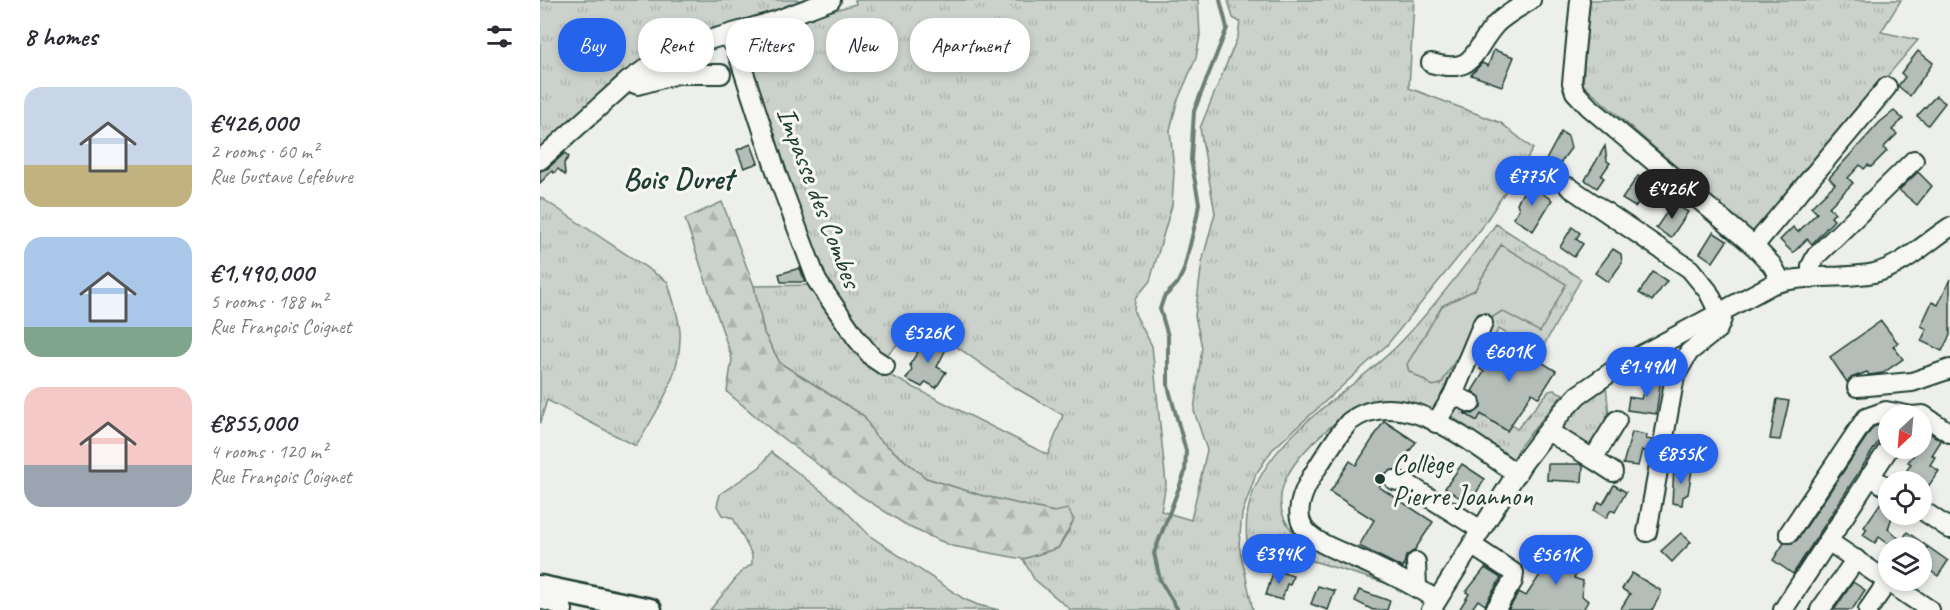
<!DOCTYPE html>
<meta charset="utf-8">
<style>
body{margin:0;font-family:Caveat,sans-serif;background:#f2f2f3;color:#2b2b33;height:100vh;display:flex;flex-direction:column;font-size:22px;white-space:nowrap}
*{box-sizing:border-box;margin:0}
p{font-size:20px;color:#7c7c81}
.icon{flex:none;width:33px;height:33px;fill:none;stroke:currentColor;stroke-width:2;stroke-linecap:round;stroke-linejoin:round}
.map{position:relative;flex:1;overflow:hidden}
.side{display:flex;flex-direction:column;background:#fff;width:540px}
.side>*{flex:none}
.guide{position:absolute;left:18px;top:18px;width:570px;height:54px;display:flex;gap:12px}
.needle{width:39px;rotate:206deg}
.buttons{position:absolute;left:1338px;top:405px;display:grid;gap:12px}
.buttons a{display:grid;place-items:center;width:54px;height:54px;border-radius:50%;background:#fff;box-shadow:0 3px 9px #0003;font-size:30px}
.price{position:absolute;translate:-50% -51px;padding:0 14px;border-radius:21px;background:#2563eb;color:#fff;font-size:20px;line-height:39px;filter:drop-shadow(0 2px 3px #0008)}
.price::after{content:'';position:absolute;left:50%;top:36px;width:18px;height:14px;margin-left:-9px;background:inherit;clip-path:polygon(0 0,100% 0,50% 100%)}
.price.on{background:#222;color:#fff}
ul{padding:0;list-style:none}
li{display:flex;align-items:center;gap:18px;height:150px;padding:0 24px}
li span{display:grid;place-items:center;flex:none;width:168px;height:120px;border-radius:18px;color:#555}
li>.icon{margin-inline-start:auto}
span .icon{width:72px;height:72px;fill:#fffc;stroke-width:1}
li b{font-size:26px}
h2{display:flex;justify-content:space-between;align-items:center;height:72px;padding:0 24px;font-size:26px}
.pill{padding:0 21px;border-radius:24px;background:#fff;box-shadow:0 3px 9px #0003;font-size:21px;line-height:54px}
.pill.on{background:#2563eb;color:#fff}
main{display:flex;flex:1;min-height:0}
.map>svg:first-child{display:block}
.grass{fill:url(#grass-tufts);stroke:#758880;stroke-width:1.5}
.forest{fill:url(#forest-firs);stroke:#758880;stroke-width:1.5}
.pitch{fill:#cbd2cc;stroke:#758880;stroke-width:1.5}
.lines{fill:none;stroke-linecap:round;stroke-linejoin:round}
.stream{stroke:#6c7e77;stroke-width:4}
.building{fill:#b4bdb8;stroke:#1f3d34;stroke-width:1.5}
.minor-casing{stroke:#1f3d34;stroke-width:22}
.major-casing{stroke:#1f3d34;stroke-width:27}
.minor{stroke:#f6f6f2;stroke-width:18}
.major{stroke:#f6f6f2;stroke-width:22}
.poi-dot{fill:#1f3d34;stroke:#f6f6f2;stroke-width:2}
.labels{text-anchor:middle;stroke-width:6;stroke-linejoin:round;paint-order:stroke}
.street-label{font-size:28px;fill:#1f3d34;stroke:#f6f6f2}
.poi-label{font-size:28px;fill:#1f3d34;stroke:#f6f6f2;text-anchor:start}
.neighbourhood-label{font-size:30px;font-weight:bold;fill:#1f3d34;stroke:#f6f6f2}
</style>
<main>
<section class="side">
<h2>8 homes<svg class="icon" aria-label="filters" viewBox="0 0 24 24"><path d="M4 7h16M4 17h16"/><circle cx="9" cy="7" r="2"/><circle cx="15" cy="17" r="2"/></svg></h2>
<ul>
<li><span style="background:linear-gradient(#c9d6e8 65%,#c2b280 0)"><svg class="icon" aria-label="home" viewBox="0 0 24 24"><path d="M3 11l9-7 9 7M6 9v11h12V9"/></svg></span><div><b>€426,000</b><p>2 rooms · 60 m²</p><p>Rue Gustave Lefebvre</p></div></li>
<li><span style="background:linear-gradient(#a9c7e8 75%,#7fa58c 0)"><svg class="icon" aria-label="home" viewBox="0 0 24 24"><path d="M3 11l9-7 9 7M6 9v11h12V9"/></svg></span><div><b>€1,490,000</b><p>5 rooms · 188 m²</p><p>Rue François Coignet</p></div></li>
<li><span style="background:linear-gradient(#f6c9c9 65%,#9aa5b1 0)"><svg class="icon" aria-label="home" viewBox="0 0 24 24"><path d="M3 11l9-7 9 7M6 9v11h12V9"/></svg></span><div><b>€855,000</b><p>4 rooms · 120 m²</p><p>Rue François Coignet</p></div></li>
</ul>
</section>
<div class="map">
<svg width="1410" height="610" viewBox="0 0 1410 610">
<defs>
<pattern id="grass-tufts" width="24" height="20" patternUnits="userSpaceOnUse" patternTransform="scale(1.5)"><rect width="24" height="20" fill="#cbd2cc"/><path d="M3 7l-1-3M5 7V3M7 7l1-3M15 17l-1-3M17 17v-4M19 17l1-3" fill="none" stroke="#aeb5b0"/></pattern>
<pattern id="forest-firs" width="22" height="20" patternUnits="userSpaceOnUse" patternTransform="scale(1.5)"><rect width="22" height="20" fill="#cbd2cc"/><path d="M5 1l3.5 6h-7zM16 11l3.5 6h-7z" fill="#aeb5b0"/></pattern>
</defs>
<rect width="100%" height="100%" fill="#edefea"/>
<filter id="ink" filterUnits="userSpaceOnUse"><feTurbulence type="fractalNoise" baseFrequency=".0167" numOctaves="2"/><feDisplacementMap in="SourceGraphic" scale="12" xChannelSelector="R" yChannelSelector="G"/><feConvolveMatrix kernelMatrix="1 2 1 2 8 2 1 2 1" color-interpolation-filters="sRGB"/></filter>
<g filter="url(#ink)">
<g class="grass">
<polygon points="0,0 264,0 121,48 63,91 0,151"/>
<polygon points="315,0 658,0 660,35 656,58 637,102 630,130 634,171 632,205 610,281 595,299 594,312 612,346 626,484 621,511 651,520 667,450 654,411 662,347 655,316 662,262 675,213 660,128 698,36 700,22 693,18 688,0 874,0 869,88 961,123 993,149 941,229 847,345 732,450 716,474 702,514 699,545 713,610 531,610 494,579 483,559 518,548 529,530 528,510 514,512 440,495 386,478 335,436 324,416 240,363 224,333 214,286 275,285 343,372 508,455 523,415 474,387 380,321 346,356 337,356 280,280 199,37 316,4"/>
<polygon points="1048,0 1361,0 1341,32 1378,40 1213,234 1043,85"/>
<path d="M 0,197 L 128,282 C 132,298 139,316 140,332 C 142,374 117,412 96,446 L 7,400 L 0,423 Z"/>
<path d="M 956,224 L 1041,279 L 999,354 L 959,329 L 948,345 L 940,341 L 951,318 L 962,311 L 961,245 L 935,290 L 902,306 L 901,384 L 935,328 L 896,416 L 803,416 C 768,445 710,494 760,539 C 770,548 785,551 797,557 C 803,560 807,565 812,568 C 827,575 845,579 860,585 L 859,587 L 707,541 C 696,449 808,398 861,342 C 895,306 926,265 956,224 Z"/>
<polygon points="1066,385 1069,416 1050,446 1022,427 1045,401"/>
<polygon points="1014,390 1023,394 980,446 971,464 954,453 957,447 911,416 912,403 929,406 925,413 937,421 941,414 967,431 971,425 977,429 1009,391"/>
<polygon points="231,452 302,507 330,536 424,599 438,605 459,610 170,610 201,572 212,564 212,555 193,518 182,515 177,506 180,494 220,467"/>
</g>
<polygon class="forest" points="182,202 214,286 224,333 240,363 324,416 335,436 386,478 440,495 514,512 528,509 534,520 518,548 483,559 412,546 371,528 319,495 233,431 187,392 192,359 145,219"/>
<polygon class="pitch" points="961,245 1026,284 1000,332 962,311 935,328 901,384 893,386 869,371 867,364 902,306 935,290"/>
<g class="lines">
<polyline class="stream" points="638,610 620,580 614,553 645,472 646,451 628,386 628,336 620,309 624,297 637,284 644,270 657,216 659,203 651,160 654,111 687,28 680,0"/>
</g>
<g class="building">
<polygon points="954,50 974,57 962,86 931,75 942,63 948,66"/>
<polygon points="1378,51 1393,63 1370,96 1358,86 1365,77 1361,73"/>
<polygon points="1396,96 1405,103 1388,125 1377,116"/>
<polygon points="1354,111 1363,119 1352,130 1357,134 1343,148 1347,151 1331,167 1328,165 1324,169 1320,165 1308,178 1313,183 1289,207 1295,213 1291,217 1294,220 1272,244 1267,239 1253,253 1240,240 1253,227 1258,232 1277,213 1271,207 1295,184 1289,178 1340,122"/>
<polygon points="1021,132 1028,136 1031,148 1018,166 1006,160"/>
<polygon points="211,144 218,163 204,168 197,150"/>
<polygon points="1065,146 1067,161 1070,163 1061,176 1064,178 1057,188 1045,180"/>
<polygon points="25,153 29,157 24,163 25,175 18,169 14,173 12,171 0,183 0,171 8,168"/>
<polygon points="1378,172 1392,186 1377,205 1359,190"/>
<polygon points="1098,176 1112,185 1095,207 1082,199"/>
<polygon points="988,184 1012,200 993,231 973,218 979,209 977,203"/>
<polygon points="1133,203 1148,212 1131,238 1116,228"/>
<polygon points="1032,227 1040,233 1036,239 1043,244 1034,257 1020,247"/>
<polygon points="1173,232 1187,241 1173,262 1160,253"/>
<polygon points="1073,249 1081,254 1082,263 1068,282 1055,273"/>
<polygon points="260,268 265,282 241,282 239,274"/>
<polygon points="1113,272 1127,281 1112,301 1099,293"/>
<polygon points="1410,279 1410,335 1402,351 1381,341 1387,329 1381,326 1392,302 1398,305"/>
<polygon points="1341,321 1358,343 1353,346 1363,359 1343,373 1329,375 1327,372 1311,378 1307,382 1290,357"/>
<polygon points="388,336 407,347 397,367 406,372 396,388 386,382 382,387 366,379 372,370 370,364"/>
<polygon points="960,336 1016,371 999,398 992,393 967,431 941,414 937,421 924,413 933,414 941,408 940,397 932,391 944,372 940,369"/>
<polygon points="1108,376 1121,379 1116,414 1087,410 1089,397 1101,399"/>
<polygon points="1237,399 1249,401 1240,440 1230,439"/>
<polygon points="844,421 876,442 857,469 846,473 839,487 893,522 874,551 866,556 863,568 819,546 834,520 790,492 810,461 816,465"/>
<polygon points="1339,425 1346,430 1253,574 1233,560 1244,543 1253,543 1258,539 1333,427"/>
<polygon points="1092,432 1107,435 1106,439 1112,440 1109,454 1102,450 1098,466 1083,464"/>
<polygon points="1391,434 1401,441 1392,455 1395,457 1390,465 1399,471 1387,488 1382,482 1359,482 1371,464 1368,462"/>
<polygon points="922,464 945,479 929,504 905,488"/>
<polygon points="1008,464 1040,464 1043,466 1042,482 1007,480"/>
<polygon points="1134,467 1152,470 1148,494 1143,497 1142,505 1132,503"/>
<polygon points="1074,485 1086,492 1075,512 1071,510 1066,518 1054,510 1059,502 1063,504"/>
<polygon points="1344,498 1348,499 1348,514 1353,514 1348,529 1362,541 1367,532 1408,561 1398,576 1382,565 1382,555 1387,548 1354,548 1339,537 1335,543 1323,535 1327,529 1324,527"/>
<polygon points="1141,533 1151,542 1132,562 1121,551"/>
<polygon points="1020,545 1045,561 1034,578 1043,581 1042,596 1048,601 1043,610 968,610 979,592 986,596"/>
<polygon points="945,568 961,578 945,605 938,600 931,610 919,610 929,594 926,592"/>
<polygon points="734,570 753,576 750,585 747,584 742,600 726,595"/>
<polygon points="1092,573 1120,590 1121,594 1112,610 1080,610 1090,594 1082,589"/>
<polygon points="1313,582 1325,590 1312,610 1294,610"/>
<polygon points="778,586 795,591 788,610 771,604"/>
<polygon points="819,590 850,601 847,610 833,610 815,601"/>
</g>
<g class="lines">
<g class="minor-casing">
<g id="minor">
<polyline points="1040,0 1032,83 1035,92 1048,106 1214,246 1232,265 1241,281"/>
<polyline points="186,37 195,45 238,177 277,281 317,339 333,358 345,366"/>
<path d="M 891,63 C 936,75 931,52 956,24 C 966,14 980,7 991,0"/>
<polyline points="88,81 98,85 137,74 181,74"/>
<polyline points="0,160 88,81 117,61 158,43 235,21 291,0"/>
<polyline points="1029,187 1150,269 1168,291 1182,319 1178,329 1149,352 1135,376 1107,532"/>
<polyline points="1214,246 1347,87"/>
<polyline points="1271,278 1271,266 1276,256 1374,160"/>
<polyline points="1317,387 1372,382 1410,369"/>
<polyline points="913,395 931,403"/>
<polyline points="1372,416 1383,415 1410,433"/>
<polyline points="896,423 913,395 943,323"/>
<polyline points="1008,431 1053,459 1077,420"/>
<polyline points="1053,459 1073,472"/>
<polyline points="1330,476 1348,488"/>
<polyline points="854,480 866,483 941,530"/>
<polyline points="1382,510 1410,529"/>
<polyline points="1249,533 1326,418 1346,411 1372,416"/>
<polyline points="1288,541 1390,610"/>
<polyline points="933,546 974,573 973,581 955,610"/>
<polyline points="876,562 877,588"/>
<polyline points="0,599 21,605 23,610"/>
<path d="M 897,600 C 875,586 851,574 827,563 C 774,540 735,533 777,468 C 787,452 797,436 809,422 C 862,382 932,444 977,474"/>
<path d="M 891,610 L 983,463 L 1022,412 L 1038,395 L 1077,368 L 1231,285 C 1264,273 1300,280 1334,273 C 1361,267 1387,242 1410,227"/>
<polyline points="1243,610 1349,448"/>
<polyline points="1280,610 1316,559"/>
<polyline points="1328,610 1348,581"/>
</g>
</g>
<g class="major-casing">
<polyline id="major" points="0,587 110,610"/>
</g>
<use href="#minor" class="minor"/>
<use href="#major" class="major"/>
</g>
</g>
<circle class="poi-dot" cx="840" cy="479" r="6"/>
<g class="labels">
<g class="street-label">
<text transform="translate(280 197) rotate(69)" y="10">Impasse des Combes</text>
</g>
<g class="poi-label">
<text x="852" y="473">Collège<tspan x="852" dy="32">Pierre Joannon</tspan></text>
</g>
<g class="neighbourhood-label">
<text x="138" y="189">Bois Duret</text>
</g>
</g>
</svg>
<div class="buttons">
<a><svg class="needle" viewBox="-14 -14 28 28"><path d="M0-13l5 13h-10z" fill="#e53935"/><path d="M0 13l5-13h-10z" fill="#7c7c81"/></svg></a>
<a><svg class="icon" aria-label="locate" viewBox="0 0 24 24"><circle cx="12" cy="12" r="6"/><path d="M12 2v4M12 18v4M2 12h4M18 12h4"/></svg></a>
<a><svg class="icon" aria-label="layers" viewBox="0 0 24 24"><path d="M12 4l9 5-9 5-9-5zM3 14l9 5 9-5"/></svg></a>
</div>
<b class="price" style="left:992px;top:207px">€775K</b>
<b class="price on" style="left:1132px;top:220px">€426K</b>
<b class="price" style="left:388px;top:364px">€526K</b>
<b class="price" style="left:969px;top:383px">€601K</b>
<b class="price" style="left:1107px;top:398px">€1.49M</b>
<b class="price" style="left:1141px;top:485px">€855K</b>
<b class="price" style="left:739px;top:585px">€394K</b>
<b class="price" style="left:1016px;top:586px">€561K</b>
<div class="guide">
<a class="pill on">Buy</a>
<a class="pill">Rent</a>
<a class="pill">Filters</a>
<a class="pill">New</a>
<a class="pill">Apartment</a>
</div>
</div>
</main>
